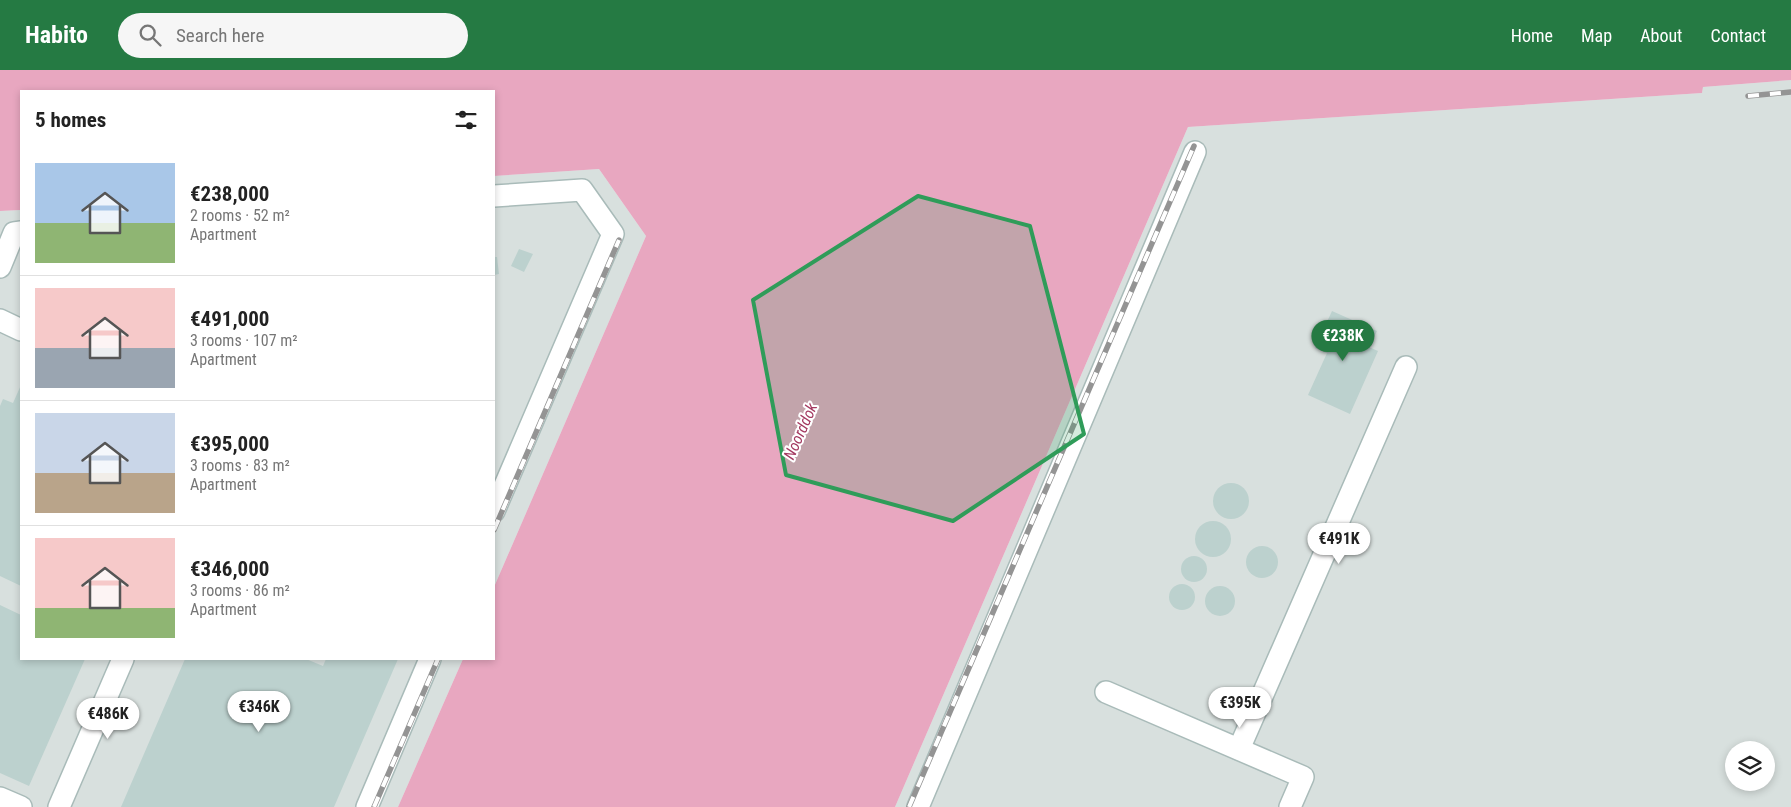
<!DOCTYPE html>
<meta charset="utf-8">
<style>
body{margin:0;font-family:"Roboto Condensed",sans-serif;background:#f6f6f6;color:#222;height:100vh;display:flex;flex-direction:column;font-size:19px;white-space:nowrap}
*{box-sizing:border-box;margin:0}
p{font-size:16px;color:#767676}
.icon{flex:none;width:28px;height:28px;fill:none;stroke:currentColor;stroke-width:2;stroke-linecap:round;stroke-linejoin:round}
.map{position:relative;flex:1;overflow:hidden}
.side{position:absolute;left:20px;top:20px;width:475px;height:570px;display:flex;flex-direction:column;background:#fff;border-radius:0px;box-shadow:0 2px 8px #0003}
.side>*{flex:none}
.buttons{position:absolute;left:1725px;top:671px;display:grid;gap:10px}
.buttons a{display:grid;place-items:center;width:50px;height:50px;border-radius:50%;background:#fff;box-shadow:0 2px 8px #0003;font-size:25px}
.price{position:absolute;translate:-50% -42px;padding:0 11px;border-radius:18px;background:#fff;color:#222;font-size:16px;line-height:32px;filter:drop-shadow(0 1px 2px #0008)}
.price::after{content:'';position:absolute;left:50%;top:30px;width:15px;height:11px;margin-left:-8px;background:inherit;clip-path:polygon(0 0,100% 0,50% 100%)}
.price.on{background:#257a43;color:#fff}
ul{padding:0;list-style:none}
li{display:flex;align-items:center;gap:15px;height:125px;padding:0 15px}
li+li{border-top:1px solid #e0e0e0}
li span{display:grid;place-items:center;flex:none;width:140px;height:100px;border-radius:0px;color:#555}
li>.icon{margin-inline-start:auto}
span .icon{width:60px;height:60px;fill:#fffc;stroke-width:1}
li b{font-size:21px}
h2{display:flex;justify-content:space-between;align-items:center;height:60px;padding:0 15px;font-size:21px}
header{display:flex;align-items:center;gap:30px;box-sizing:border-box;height:70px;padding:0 25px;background:#257a43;color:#fff}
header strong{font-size:24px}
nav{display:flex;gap:28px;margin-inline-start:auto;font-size:18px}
.search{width:350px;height:45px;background:#f6f6f6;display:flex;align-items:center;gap:12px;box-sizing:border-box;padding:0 18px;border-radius:28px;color:#767676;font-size:19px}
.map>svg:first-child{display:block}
.industrial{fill:#d8e0de;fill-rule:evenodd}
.water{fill:#e8a7c0}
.building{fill:#bcd1ce}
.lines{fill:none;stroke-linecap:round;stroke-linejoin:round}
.minor-casing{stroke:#a9bbb9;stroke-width:24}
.minor{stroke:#fff;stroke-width:21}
.rail-casing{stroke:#949494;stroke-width:5.5}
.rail{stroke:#fff;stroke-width:4;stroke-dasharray:11;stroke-linecap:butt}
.marked{fill:#2f9c59;fill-opacity:0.2;stroke:#2f9c59;stroke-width:4;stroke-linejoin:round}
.labels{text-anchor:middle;stroke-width:4;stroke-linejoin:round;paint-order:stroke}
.water-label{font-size:16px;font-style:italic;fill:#a43a61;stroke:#fff}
</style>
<header>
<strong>Habito</strong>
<div class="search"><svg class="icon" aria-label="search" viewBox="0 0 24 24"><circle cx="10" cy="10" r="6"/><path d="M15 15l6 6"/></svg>Search here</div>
<nav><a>Home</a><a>Map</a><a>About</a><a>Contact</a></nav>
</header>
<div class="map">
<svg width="1791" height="737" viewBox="0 0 1791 737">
<rect width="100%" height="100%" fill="#e6f1f0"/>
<g class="industrial">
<path d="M 1791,10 L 1791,737 L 895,737 L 1188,57 L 1702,23 L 1703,17 ZM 1734,680 L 1766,680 L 1766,712 L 1734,712 Z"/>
<polygon points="599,99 646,166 494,517 494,106"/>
<polygon points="21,140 21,589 463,589 398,737 0,737 0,141"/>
</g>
<polygon class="water" points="0,0 1791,0 1791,10 1703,17 1702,23 1188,57 895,737 398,737 463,589 494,589 494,517 646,166 599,99 494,106 494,21 21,21 21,140 0,141"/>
<g class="building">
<polygon points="519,179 533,184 524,202 511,196"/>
<polygon points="494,187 497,187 499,204 494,205"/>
<polygon points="1332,241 1377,261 1369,277 1378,281 1350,344 1308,325 1327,283 1315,278"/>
<polygon points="21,315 21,516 0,506 0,336 3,329 13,333"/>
<circle cx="1231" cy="431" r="18"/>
<circle cx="1213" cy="469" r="18"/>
<circle cx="1262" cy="492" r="16"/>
<circle cx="1194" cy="499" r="13"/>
<circle cx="1182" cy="527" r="13"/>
<circle cx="1220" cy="531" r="15"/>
<polygon points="0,535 21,545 21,589 85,589 29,716 0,703"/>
<polygon points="185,589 306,589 323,596 326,589 398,589 334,737 121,737"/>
</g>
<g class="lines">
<g class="minor-casing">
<g id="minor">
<polyline points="494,126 582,120 613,164 494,441"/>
<polyline points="0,197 14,163 21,162"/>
<polyline points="0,250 21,260"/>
<polyline points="1106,622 1303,707 1290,737"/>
<polyline points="1239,679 1406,297"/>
<polyline points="0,728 21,737"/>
<polyline points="59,737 123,589"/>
<polyline points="367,737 430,589"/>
<polyline points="918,737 1195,82"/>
</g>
</g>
<use href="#minor" class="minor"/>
<g class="rail-casing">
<g id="rail">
<polyline points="1748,26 1791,22"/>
<polyline points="494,460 619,170"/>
<polyline points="374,737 438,589"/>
<polyline points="909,737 1194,76"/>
</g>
</g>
<use href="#rail" class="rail"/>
</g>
<path class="marked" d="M 918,126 L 1030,156 L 1084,364 L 953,451 L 786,405 L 753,230 Z"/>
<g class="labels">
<g class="water-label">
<text transform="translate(800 361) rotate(-66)" y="6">Noorddok</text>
</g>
</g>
</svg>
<div class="buttons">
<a><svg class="icon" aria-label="layers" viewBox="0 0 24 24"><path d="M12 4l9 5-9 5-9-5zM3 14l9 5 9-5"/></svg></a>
</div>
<b class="price on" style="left:1343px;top:292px">€238K</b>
<b class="price" style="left:1339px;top:495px">€491K</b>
<b class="price" style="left:1240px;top:659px">€395K</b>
<b class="price" style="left:259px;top:663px">€346K</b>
<b class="price" style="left:108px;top:670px">€486K</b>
<section class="side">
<h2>5 homes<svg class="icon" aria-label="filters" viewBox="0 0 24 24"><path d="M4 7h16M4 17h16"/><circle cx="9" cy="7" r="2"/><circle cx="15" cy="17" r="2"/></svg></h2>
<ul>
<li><span style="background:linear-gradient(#a9c7e8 60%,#8fb573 0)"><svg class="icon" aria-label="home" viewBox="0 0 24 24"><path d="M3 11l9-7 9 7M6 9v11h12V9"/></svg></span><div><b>€238,000</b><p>2 rooms · 52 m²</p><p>Apartment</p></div></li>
<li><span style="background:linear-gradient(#f6c9c9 60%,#9aa5b1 0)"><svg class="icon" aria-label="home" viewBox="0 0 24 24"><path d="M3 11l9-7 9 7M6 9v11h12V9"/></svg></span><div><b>€491,000</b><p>3 rooms · 107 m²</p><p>Apartment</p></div></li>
<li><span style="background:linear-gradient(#c9d6e8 60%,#b9a48a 0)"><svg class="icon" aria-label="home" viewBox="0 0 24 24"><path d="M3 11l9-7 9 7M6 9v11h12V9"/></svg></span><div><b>€395,000</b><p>3 rooms · 83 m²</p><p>Apartment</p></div></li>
<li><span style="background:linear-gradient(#f6c9c9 70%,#8fb573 0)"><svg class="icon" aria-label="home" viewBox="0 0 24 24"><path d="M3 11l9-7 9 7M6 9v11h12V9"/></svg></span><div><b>€346,000</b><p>3 rooms · 86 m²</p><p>Apartment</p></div></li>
</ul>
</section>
</div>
